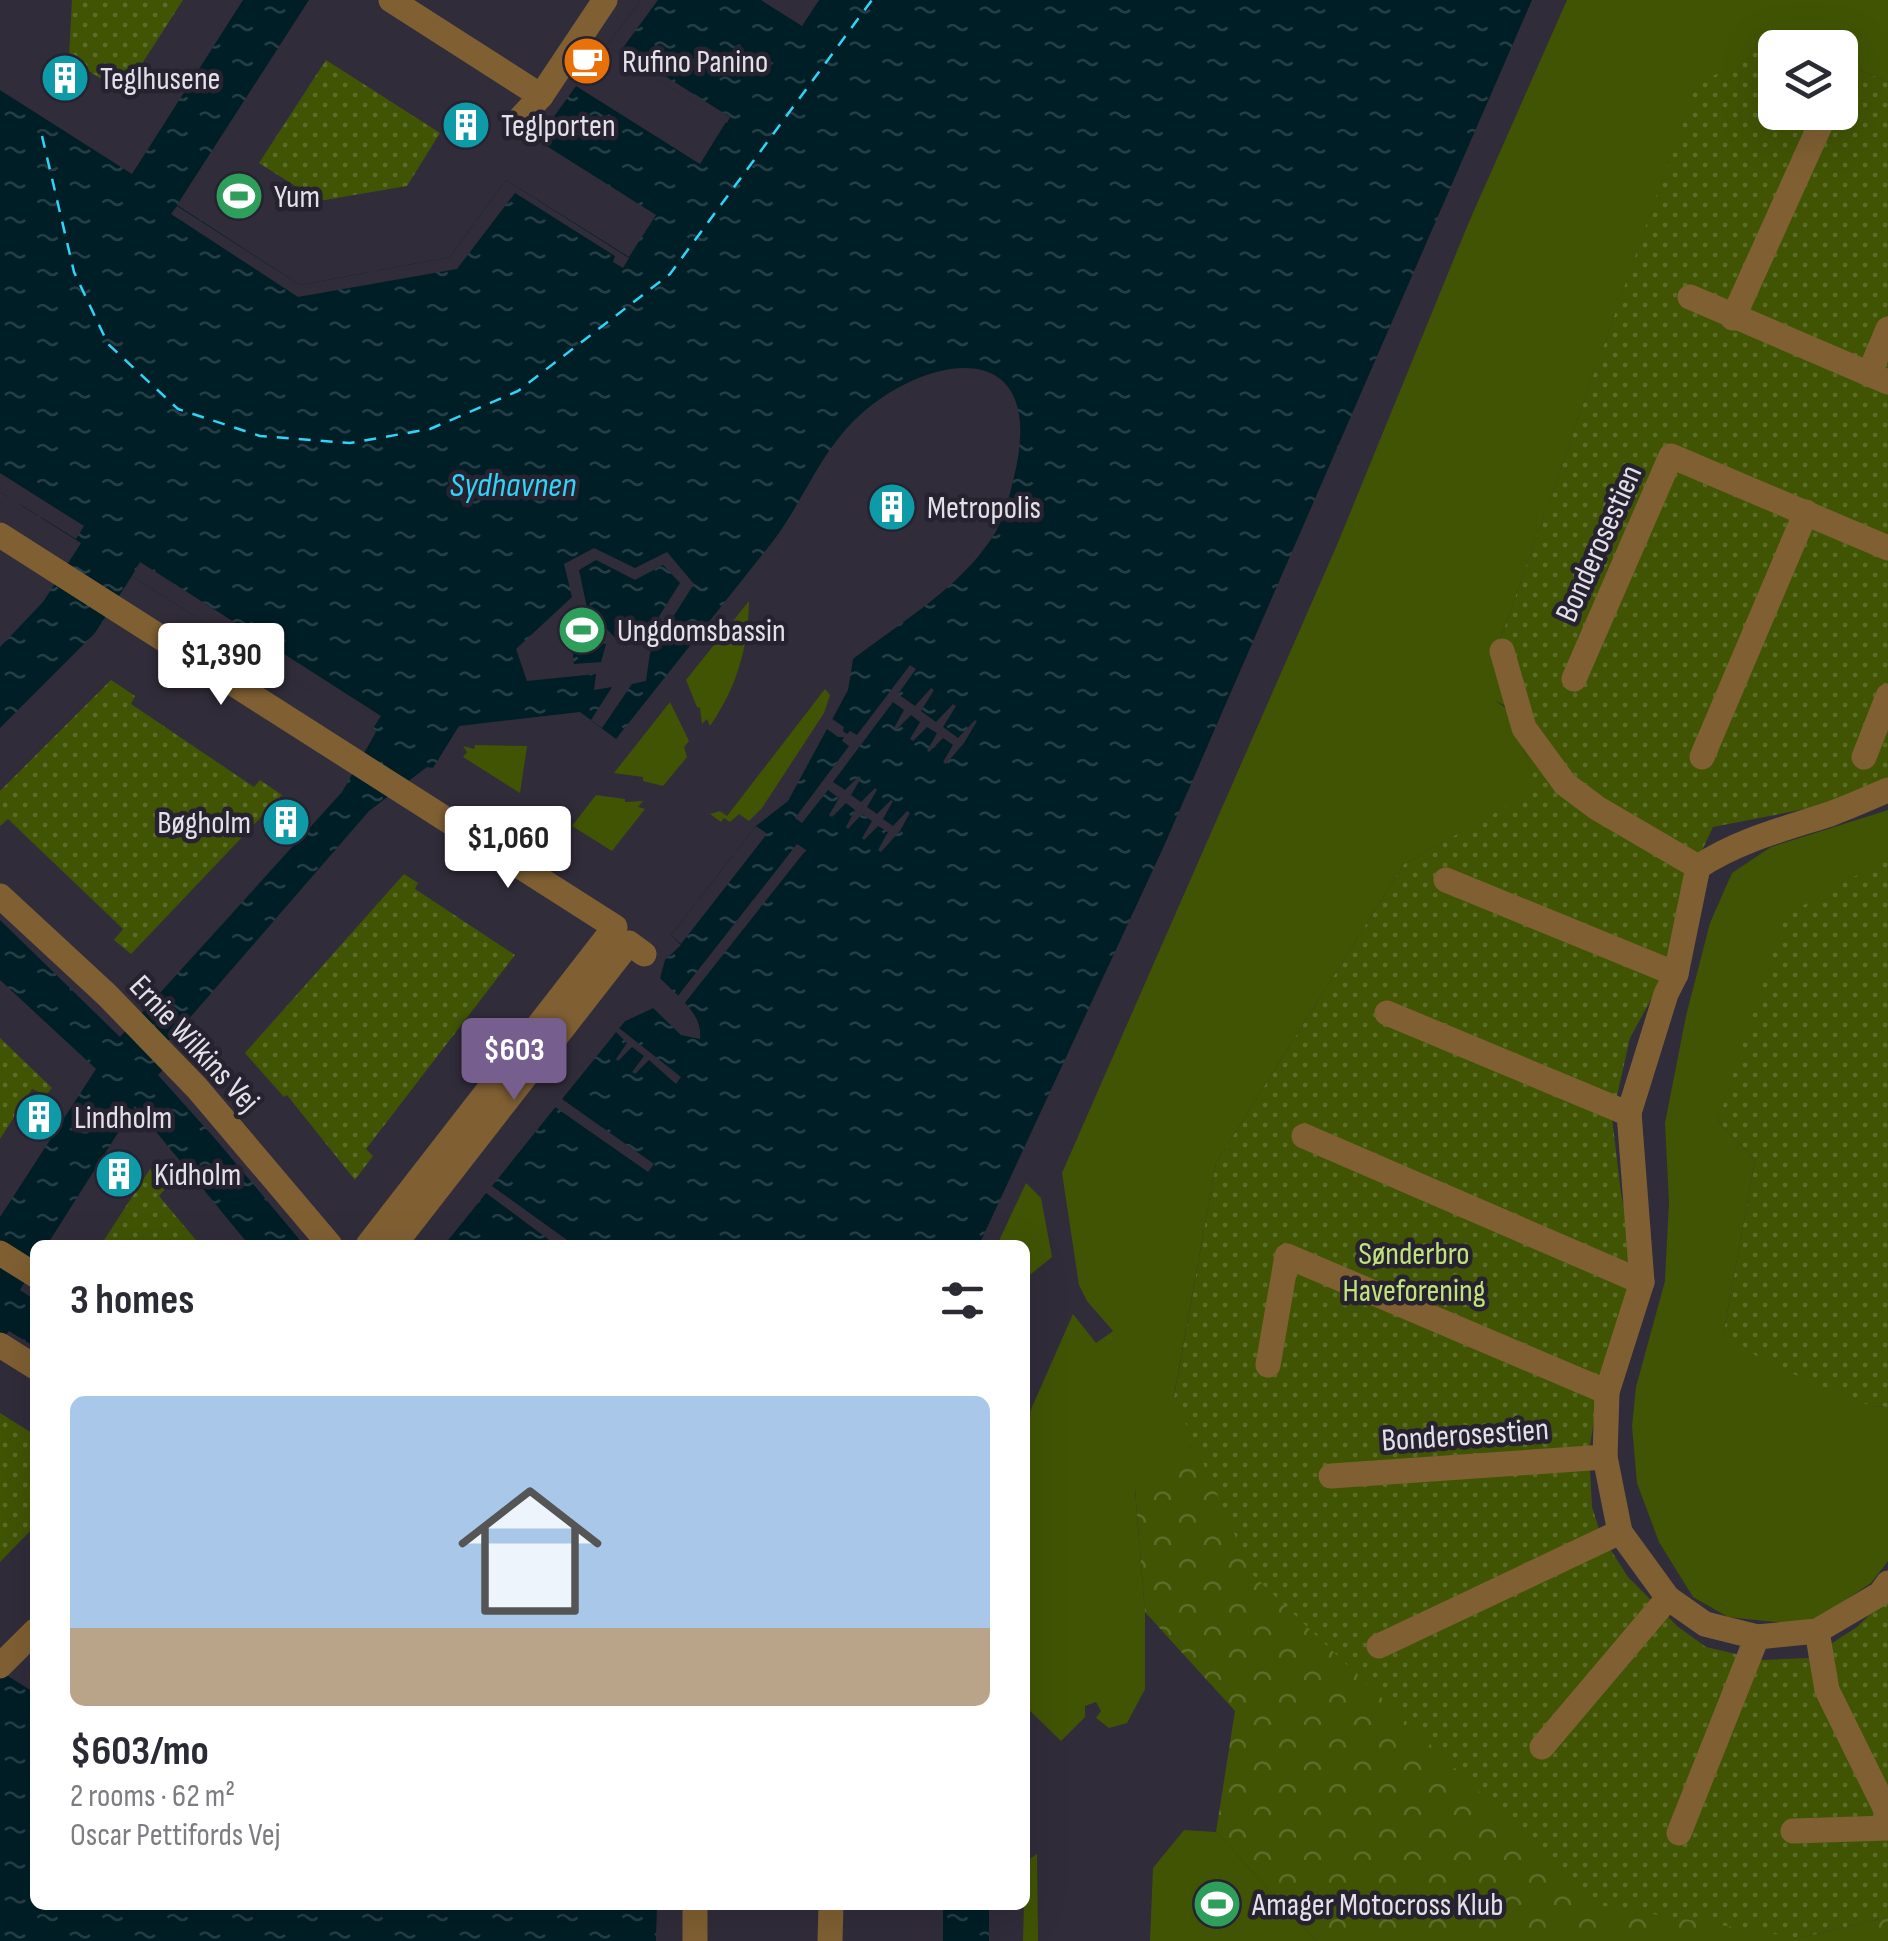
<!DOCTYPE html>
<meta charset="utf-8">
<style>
body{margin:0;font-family:"Sofia Sans Condensed",sans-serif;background:#f7f7f7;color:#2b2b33;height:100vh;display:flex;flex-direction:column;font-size:38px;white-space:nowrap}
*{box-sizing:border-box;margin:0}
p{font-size:32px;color:#7c7c81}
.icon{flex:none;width:55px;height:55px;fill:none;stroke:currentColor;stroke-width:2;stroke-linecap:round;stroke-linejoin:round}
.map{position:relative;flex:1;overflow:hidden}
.drawer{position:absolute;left:30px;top:1240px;width:1000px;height:670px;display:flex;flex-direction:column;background:#fff;border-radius:15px;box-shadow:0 10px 40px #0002}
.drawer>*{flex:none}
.controls{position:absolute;left:1758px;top:30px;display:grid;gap:20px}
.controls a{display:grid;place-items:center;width:100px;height:100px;border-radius:15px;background:#fff;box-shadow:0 10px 40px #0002;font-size:50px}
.price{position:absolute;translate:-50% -85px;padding:0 22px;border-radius:10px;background:#fff;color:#222;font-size:32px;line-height:65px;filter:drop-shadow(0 2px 5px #0008)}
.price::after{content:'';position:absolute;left:50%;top:60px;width:30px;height:22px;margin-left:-15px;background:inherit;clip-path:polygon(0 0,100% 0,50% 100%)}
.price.on{background:#765e8e;color:#fff}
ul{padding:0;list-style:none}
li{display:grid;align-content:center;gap:20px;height:530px;padding:0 40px}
li span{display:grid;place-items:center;height:310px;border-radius:15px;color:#555}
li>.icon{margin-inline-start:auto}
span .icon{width:180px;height:180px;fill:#fffc;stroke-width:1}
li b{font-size:42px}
h2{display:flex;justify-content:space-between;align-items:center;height:120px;padding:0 40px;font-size:42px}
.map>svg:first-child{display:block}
.grass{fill:#415404}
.forest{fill:url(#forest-crowns)}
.park{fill:url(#park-dots)}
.water{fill:url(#water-ripples)}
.pier{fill:#312c3a;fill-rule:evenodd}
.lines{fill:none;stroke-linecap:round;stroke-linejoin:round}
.ferry{stroke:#2fd4f8;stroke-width:2.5;stroke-dasharray:12 10;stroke-linecap:butt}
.minor{stroke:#806033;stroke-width:25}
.labels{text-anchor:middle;stroke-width:9;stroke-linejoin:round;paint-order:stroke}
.poi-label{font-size:32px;fill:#e3e0e9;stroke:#272230;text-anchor:start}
.street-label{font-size:32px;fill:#e3e0e9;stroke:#272230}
.park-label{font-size:32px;fill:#c2e37b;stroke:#272230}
.water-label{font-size:35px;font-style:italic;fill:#2fd4f8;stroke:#272230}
</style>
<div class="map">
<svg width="1888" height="1941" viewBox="0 0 1888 1941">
<defs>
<pattern id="forest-crowns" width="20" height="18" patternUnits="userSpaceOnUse" patternTransform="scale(2.5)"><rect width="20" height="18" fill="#415404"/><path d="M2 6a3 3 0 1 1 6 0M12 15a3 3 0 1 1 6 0" fill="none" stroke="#5c6c29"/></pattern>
<pattern id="park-dots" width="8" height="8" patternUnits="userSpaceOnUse" patternTransform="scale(2.5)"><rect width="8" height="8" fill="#415404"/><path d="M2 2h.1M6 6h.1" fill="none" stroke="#5c6c29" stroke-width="1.8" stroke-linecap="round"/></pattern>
<pattern id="water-ripples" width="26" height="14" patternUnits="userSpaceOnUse" patternTransform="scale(2.5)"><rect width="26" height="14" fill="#001e26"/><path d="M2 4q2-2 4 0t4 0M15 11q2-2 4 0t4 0" fill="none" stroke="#253e46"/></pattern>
</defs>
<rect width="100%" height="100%" fill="#312c3a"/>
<g class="grass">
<polygon points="1567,0 1888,0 1888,82 1840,62 1840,48 1807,47 1782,37 1695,87 1496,652 1513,710 1494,700 1512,712 1537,790 1404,864 1216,1163 1174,1396 1195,1443 1135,1489 1145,1612 1145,1689 1127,1723 1109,1728 1096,1718 1101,1711 1096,1702 1085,1706 1085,1717 1061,1741 1025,1706 1025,1423 1073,1314 1096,1343 1113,1331 1087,1301 1079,1285 1062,1173 1337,545 1469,222"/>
<path d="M 749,601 C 748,648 737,687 710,726 L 707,719 L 702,724 L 700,708 L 697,707 L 686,680 Z"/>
<polygon points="825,689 830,695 824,713 762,808 749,821 739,814 730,822 724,818 721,822 710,814 720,811 727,816"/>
<polygon points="670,702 689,741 684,747 687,757 663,786 643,781 643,777 614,773"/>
<polygon points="475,745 527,746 520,793 463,757 467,752 463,746 474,749"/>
<polygon points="596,795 625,799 625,802 643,801 638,807 645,809 612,851 572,826"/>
<polygon points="1888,810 1888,858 1841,887 1748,1034 1718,1121 1755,1160 1724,1331 1871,1406 1888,1407 1888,1561 1871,1583 1817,1619 1784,1623 1728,1617 1693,1597 1659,1542 1637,1483 1632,1426 1636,1387 1665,1281 1669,1202 1665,1123 1686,1016 1710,923 1732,873 1771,847"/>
<polygon points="1026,1183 1041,1198 1052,1257 1025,1279 1025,1245 997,1245"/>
<polygon points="1184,1830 1216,1832 1316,1941 1150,1941 1153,1868"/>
<polygon points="1037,1854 1038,1941 1023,1941 1025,1862"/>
</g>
<polygon class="forest" points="1195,1443 1253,1574 1800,1938 1888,1917 1888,1941 1316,1941 1216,1832 1235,1711 1145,1612 1135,1488"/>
<g class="park">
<polygon points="72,0 183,0 123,93 69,58"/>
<polygon points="1782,37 1807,47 1775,48 1775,112 1840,112 1840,62 1888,82 1888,780 1846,801 1713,827 1681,895 1662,979 1630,1038 1612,1118 1621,1193 1635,1263 1598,1396 1589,1451 1592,1507 1601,1535 1628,1577 1677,1626 1706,1647 1762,1660 1809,1658 1857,1627 1888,1597 1888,1917 1800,1938 1598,1905 1252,1574 1174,1397 1216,1163 1404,864 1536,790 1496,652 1695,86"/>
<polygon points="326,60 440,133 407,186 319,201 259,163"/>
<polygon points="111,680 135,696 131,704 254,787 260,780 282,795 131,954 114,940 123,929 8,819 0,826 0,791"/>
<polygon points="1888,858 1888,1407 1871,1406 1764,1362 1724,1331 1755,1160 1718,1121 1784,916"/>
<polygon points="404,874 418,883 415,889 515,955 366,1149 373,1156 355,1180 287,1095 284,1097 245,1053"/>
<polygon points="0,1038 52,1088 46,1095 32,1089 0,1139"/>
<polygon points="150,1169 165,1189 159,1196 200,1245 101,1245"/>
<polygon points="0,1413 35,1435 35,1526 0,1562"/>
</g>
<g class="water">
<path d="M 243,0 L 309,0 L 177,205 L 300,285 L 450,257 L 506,180 L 629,257 L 656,215 L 537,140 L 576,86 L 700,164 L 726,122 L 606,46 L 641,0 L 761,0 L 802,26 L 819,0 L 1532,0 L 1164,846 L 979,1245 L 444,1245 L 625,1021 L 653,1008 L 681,1035 L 700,1039 C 703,1013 677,996 660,978 L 665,960 L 681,945 L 671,935 L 756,826 L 788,801 L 848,690 L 853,659 C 901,622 963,586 995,533 C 1006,514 1011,489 1016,468 C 1044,336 929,353 860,415 C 821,450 804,500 774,540 L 616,739 L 580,712 L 459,726 L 433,768 L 427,767 L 369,811 L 168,1043 L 178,1054 L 158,1075 L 218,1142 L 304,1245 L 249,1245 L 135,1106 L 47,1245 L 35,1245 L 35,1265 L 20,1290 L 35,1300 L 35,1347 L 9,1331 L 0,1342 L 0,1217 L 96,1069 L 0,980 L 0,920 L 120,1037 L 342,792 L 376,732 L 132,576 L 95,633 L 0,728 L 0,647 L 43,602 L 81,543 L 0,492 L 0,90 L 132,174 Z"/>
<polygon points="0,1671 35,1693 35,1905 657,1905 656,1941 0,1941"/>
<rect x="943" y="1905" width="46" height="36"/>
</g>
<g class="pier">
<polygon points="641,0 658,0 622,49 730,117 727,123 606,46"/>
<polygon points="506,180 629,258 623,268 613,262 615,256 515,193 457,269 298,297 171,214 177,206 300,285 450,257"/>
<polygon points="0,473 84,526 76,539 0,492"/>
<path d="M 594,548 L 635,568 L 667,552 L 694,584 L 650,653 L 646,681 L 632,684 L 602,728 L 591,720 L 612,687 L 594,690 L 596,674 L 527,681 L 516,649 L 572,597 L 564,564 ZM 596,560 L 635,580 L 663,565 L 680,583 L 641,645 L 618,641 L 587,608 L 579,570 ZM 574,611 L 606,644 L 601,662 L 574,664 L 569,616 Z"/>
<polygon points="140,562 381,716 372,730 132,576"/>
<polygon points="910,665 916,669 898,694 915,706 931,688 934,690 921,711 936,722 953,704 956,706 943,727 958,738 975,720 977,721 964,743 946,764 943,762 953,745 943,738 929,752 927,751 937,733 927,727 913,741 910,739 920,722 911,715 897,729 894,728 904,710 893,702 833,782 845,790 859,776 861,778 851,795 861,802 875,788 877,790 867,807 877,814 891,800 893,801 883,819 893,826 907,811 910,813 900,831 881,852 878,850 888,832 878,826 864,840 862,838 872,821 862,814 848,829 846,827 855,810 846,803 832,817 829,815 839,798 828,790 802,823 795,818 849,746 842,741 844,737 838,737 823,726 828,716 844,727 843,731 847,734 850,731 857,735"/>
<polygon points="756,826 767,834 681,944 671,935"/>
<polygon points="797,844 806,850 684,1004 677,997"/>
<polygon points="649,1004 653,1008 625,1021 619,1028 681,1077 676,1084 649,1060 635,1074 632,1072 644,1056 632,1047 618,1061 616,1059 627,1043 616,1032 562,1099 654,1164 648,1172 555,1107 492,1186 574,1245 556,1245 486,1193 444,1245 439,1245 621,1018"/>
</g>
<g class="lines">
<polyline class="ferry" points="42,136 74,272 108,344 178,409 260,436 350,443 430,429 518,391 670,274 872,0"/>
<g class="minor">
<polyline points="391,0 541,96"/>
<polyline points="515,124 541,96 605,0"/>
<polyline points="1690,297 1888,382"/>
<polyline points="1733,318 1822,121"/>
<polyline points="1869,374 1888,329"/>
<polyline points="0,535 615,927 368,1245"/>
<polyline points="1502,651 1524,728 1565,784 1597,808 1698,867"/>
<polyline points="1574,679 1671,456 1888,548"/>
<polyline points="1702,757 1806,512"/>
<polyline points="1864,757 1888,696"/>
<path d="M 1888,790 C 1869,798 1849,807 1830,814 C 1784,829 1739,840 1698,867 L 1676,974 L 1666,994 L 1629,1113 L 1642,1282 L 1607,1392 L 1605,1457 L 1620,1532 L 1668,1598 L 1705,1624 L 1757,1637 L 1817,1631 L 1880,1594 L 1888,1583"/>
<polyline points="1446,880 1676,974"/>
<polyline points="0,896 107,995 197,1088 330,1245"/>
<polyline points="1387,1013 1629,1114"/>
<polyline points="1304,1136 1642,1282"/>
<polyline points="394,1245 629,943 644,954"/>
<polyline points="0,1253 35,1275"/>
<polyline points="0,1345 35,1367"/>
<polyline points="1268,1365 1287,1256 1607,1392"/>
<polyline points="1331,1476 1605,1457"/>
<polyline points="1817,1631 1827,1690 1888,1814"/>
<polyline points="1379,1646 1620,1532"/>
<polyline points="0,1666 35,1631"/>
<polyline points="1542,1747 1668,1598"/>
<polyline points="1793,1831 1888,1828"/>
<polyline points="1679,1833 1757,1637"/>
<polyline points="695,1905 695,1941"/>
<polyline points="830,1941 831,1905"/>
</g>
</g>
<defs>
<g id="cafe-disc" transform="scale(2.5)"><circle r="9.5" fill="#e8710a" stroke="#272230"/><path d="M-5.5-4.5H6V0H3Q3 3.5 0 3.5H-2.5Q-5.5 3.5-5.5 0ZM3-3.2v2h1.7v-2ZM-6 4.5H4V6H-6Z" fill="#fff"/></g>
<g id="building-disc" transform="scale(2.5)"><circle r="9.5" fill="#0f9aa8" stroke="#272230"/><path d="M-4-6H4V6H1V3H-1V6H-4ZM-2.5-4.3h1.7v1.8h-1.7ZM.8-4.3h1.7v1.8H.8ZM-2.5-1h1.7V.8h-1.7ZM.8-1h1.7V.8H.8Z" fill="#fff"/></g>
<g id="stadium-disc" transform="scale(2.5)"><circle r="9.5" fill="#2e9e5b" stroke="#272230"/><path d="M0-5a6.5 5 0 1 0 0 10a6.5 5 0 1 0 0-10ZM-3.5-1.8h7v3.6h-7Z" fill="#fff"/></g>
</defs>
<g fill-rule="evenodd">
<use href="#cafe-disc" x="587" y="61"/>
<use href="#building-disc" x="65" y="78"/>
<use href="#building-disc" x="466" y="125"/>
<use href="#stadium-disc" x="239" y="196"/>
<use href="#building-disc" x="892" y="507"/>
<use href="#stadium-disc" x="582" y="630"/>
<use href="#building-disc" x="286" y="822"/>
<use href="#building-disc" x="39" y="1117"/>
<use href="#building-disc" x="119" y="1174"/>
<use href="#stadium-disc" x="1217" y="1904"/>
</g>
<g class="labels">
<g class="poi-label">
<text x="622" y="72">Rufino Panino</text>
<text x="100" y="89">Teglhusene</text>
<text x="501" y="136">Teglporten</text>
<text x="274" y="207">Yum</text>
<text x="927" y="518">Metropolis</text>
<text x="617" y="641">Ungdomsbassin</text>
<text x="251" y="833" text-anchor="end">Bøgholm</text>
<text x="74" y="1128">Lindholm</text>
<text x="154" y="1185">Kidholm</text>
<text x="1252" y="1915">Amager Motocross Klub</text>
</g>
<g class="street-label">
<text transform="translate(1598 543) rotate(-66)" y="11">Bonderosestien</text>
<text transform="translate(195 1043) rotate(47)" y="11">Ernie Wilkins Vej</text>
<text transform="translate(1465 1434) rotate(-4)" y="11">Bonderosestien</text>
</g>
<g class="park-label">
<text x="1414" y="1264">Sønderbro<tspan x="1414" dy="37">Haveforening</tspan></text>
</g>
<g class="water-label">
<text x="513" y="496">Sydhavnen</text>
</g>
</g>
</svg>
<div class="controls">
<a><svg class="icon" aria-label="layers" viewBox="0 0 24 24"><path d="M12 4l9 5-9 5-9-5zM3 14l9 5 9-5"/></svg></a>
</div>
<b class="price" style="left:221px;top:708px">$1,390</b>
<b class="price" style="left:508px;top:891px">$1,060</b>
<b class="price on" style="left:514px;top:1103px">$603</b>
<section class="drawer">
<h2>3 homes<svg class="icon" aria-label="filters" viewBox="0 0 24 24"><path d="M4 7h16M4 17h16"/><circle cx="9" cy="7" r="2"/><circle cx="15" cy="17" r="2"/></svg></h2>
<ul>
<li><span style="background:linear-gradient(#a9c7e8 75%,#b9a48a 0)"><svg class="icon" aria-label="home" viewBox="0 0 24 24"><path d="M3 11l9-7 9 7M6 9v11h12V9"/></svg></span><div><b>$603/mo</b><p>2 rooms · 62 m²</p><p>Oscar Pettifords Vej</p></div></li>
</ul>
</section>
</div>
